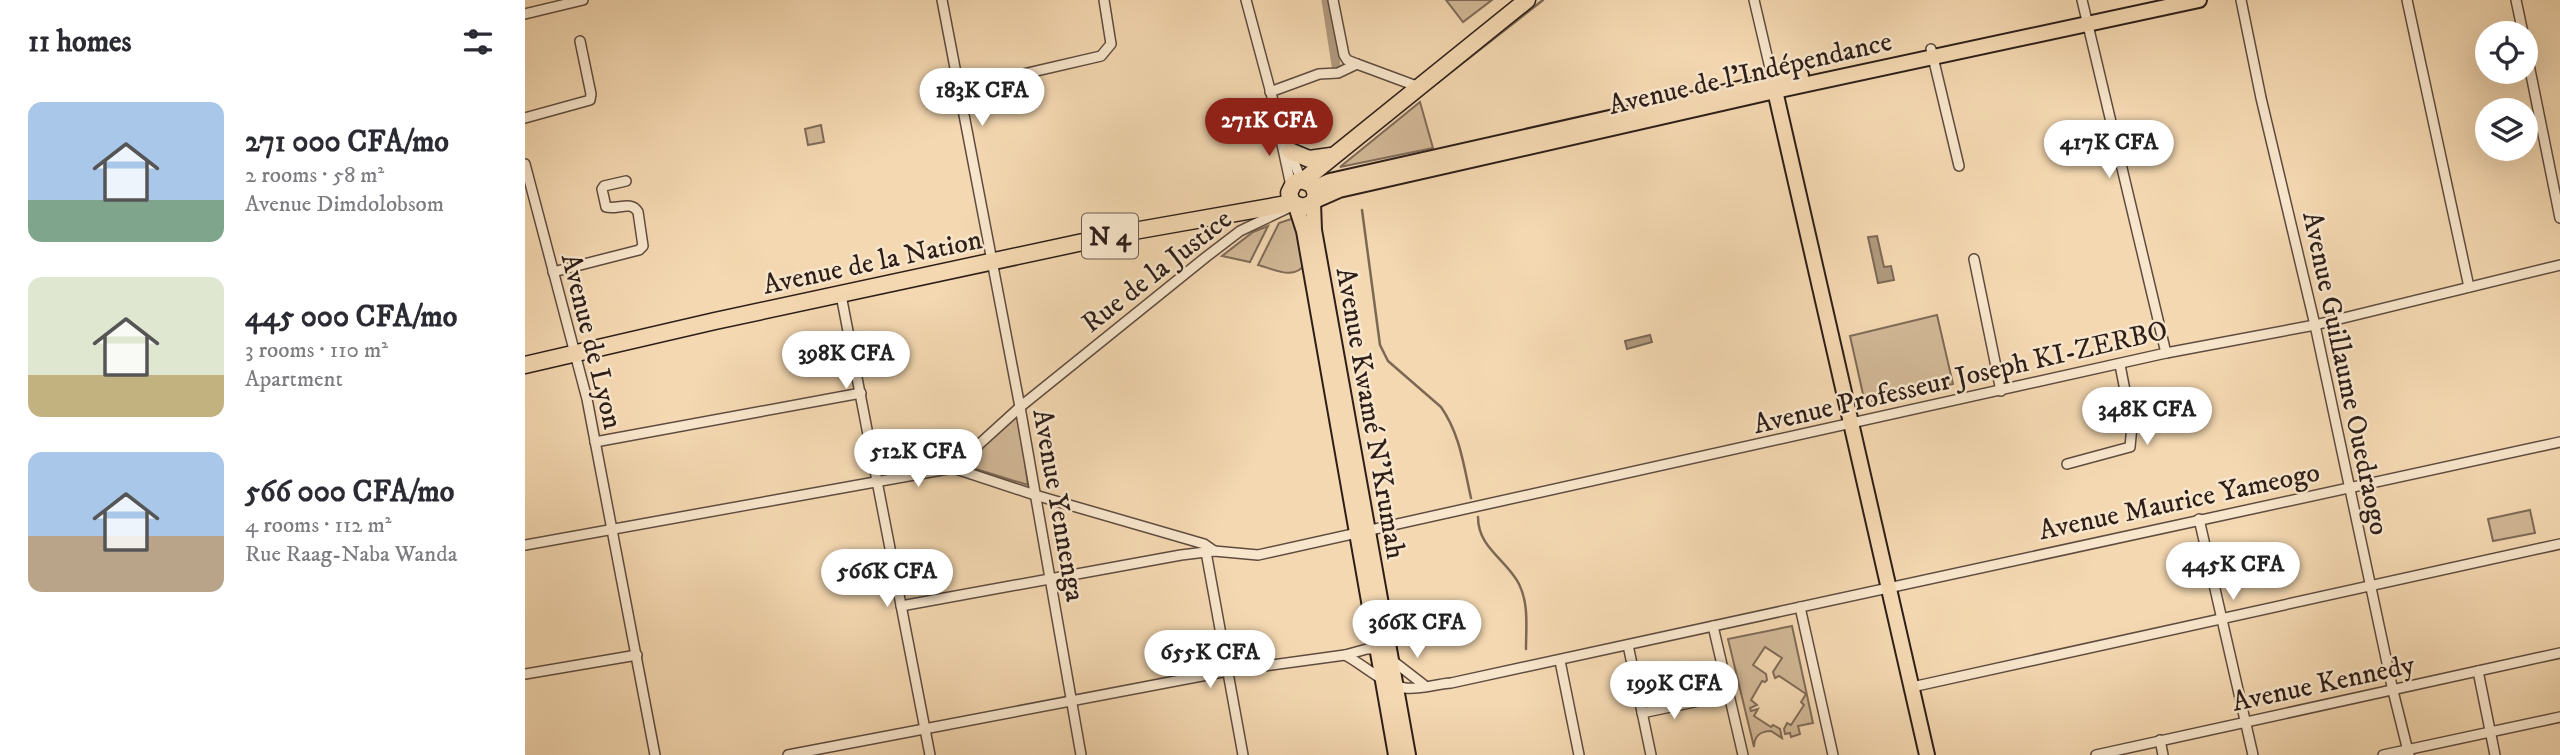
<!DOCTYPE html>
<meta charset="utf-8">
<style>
body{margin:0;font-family:"IM FELL DW Pica",serif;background:#f2f2f3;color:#2b2b33;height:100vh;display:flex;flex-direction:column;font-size:26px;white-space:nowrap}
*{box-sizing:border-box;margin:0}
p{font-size:23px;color:#7c7c81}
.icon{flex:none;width:38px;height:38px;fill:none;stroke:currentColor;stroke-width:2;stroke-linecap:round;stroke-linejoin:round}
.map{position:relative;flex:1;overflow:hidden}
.side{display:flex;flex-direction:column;background:#fff;width:525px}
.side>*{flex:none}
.tools{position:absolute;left:1950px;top:21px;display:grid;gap:14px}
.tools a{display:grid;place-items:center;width:63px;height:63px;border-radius:50%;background:#fff;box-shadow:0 7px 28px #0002;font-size:35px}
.price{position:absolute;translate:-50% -60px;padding:0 16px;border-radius:24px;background:#fff;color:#222;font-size:23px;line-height:46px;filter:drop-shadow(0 2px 4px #0008)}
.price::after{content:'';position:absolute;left:50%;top:42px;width:21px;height:16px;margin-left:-10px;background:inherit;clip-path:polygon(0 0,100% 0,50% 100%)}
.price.active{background:#8f2418;color:#fff}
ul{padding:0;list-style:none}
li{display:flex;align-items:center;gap:21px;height:175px;padding:0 28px}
li span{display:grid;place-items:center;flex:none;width:196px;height:140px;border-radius:14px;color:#555}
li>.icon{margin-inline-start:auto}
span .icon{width:84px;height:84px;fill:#fffc;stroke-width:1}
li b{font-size:30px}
h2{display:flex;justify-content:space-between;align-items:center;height:84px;padding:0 28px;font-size:30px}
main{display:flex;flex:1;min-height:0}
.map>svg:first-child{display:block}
.green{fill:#d2b897;stroke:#806b58;stroke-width:2}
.water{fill:#b0997d;stroke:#7c6855;stroke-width:2}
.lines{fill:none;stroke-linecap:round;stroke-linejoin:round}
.stream{stroke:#7c6855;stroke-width:2.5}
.canal{stroke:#b0997d;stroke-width:9}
.street-casing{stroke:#5f4c3f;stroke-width:12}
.primary-casing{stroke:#2d1e19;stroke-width:18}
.highway-casing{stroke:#2d1e19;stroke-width:19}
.street{stroke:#f8e6cc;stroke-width:9}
.primary{stroke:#f4d8b1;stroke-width:14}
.highway{stroke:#f4d8b1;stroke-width:16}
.labels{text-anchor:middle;stroke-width:5;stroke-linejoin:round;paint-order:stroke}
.shield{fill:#f8e6cc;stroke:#6a5a4f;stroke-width:2}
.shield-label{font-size:26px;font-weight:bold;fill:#2d1e19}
.street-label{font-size:28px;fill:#2d1e19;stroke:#f8e6cc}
</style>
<main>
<section class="side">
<h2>11 homes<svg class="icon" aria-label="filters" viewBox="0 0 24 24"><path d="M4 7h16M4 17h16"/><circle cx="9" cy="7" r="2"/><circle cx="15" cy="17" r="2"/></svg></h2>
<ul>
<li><span style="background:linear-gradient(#a9c7e8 70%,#7fa58c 0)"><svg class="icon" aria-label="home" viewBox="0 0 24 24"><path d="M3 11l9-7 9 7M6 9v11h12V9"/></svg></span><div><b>271 000 CFA/mo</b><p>2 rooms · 58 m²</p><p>Avenue Dimdolobsom</p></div></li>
<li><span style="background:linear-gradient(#dfe7d0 70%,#c2b280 0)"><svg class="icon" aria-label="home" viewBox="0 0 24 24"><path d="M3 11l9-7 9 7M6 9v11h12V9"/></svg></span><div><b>445 000 CFA/mo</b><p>3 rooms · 110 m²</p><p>Apartment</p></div></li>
<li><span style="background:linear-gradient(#a9c7e8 60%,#b9a48a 0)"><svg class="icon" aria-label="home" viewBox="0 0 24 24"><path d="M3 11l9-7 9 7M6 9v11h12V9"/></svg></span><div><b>566 000 CFA/mo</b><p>4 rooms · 112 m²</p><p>Rue Raag-Naba Wanda</p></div></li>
</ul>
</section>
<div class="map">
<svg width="2035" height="755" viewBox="0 0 2035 755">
<rect width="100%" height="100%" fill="#f4d8b1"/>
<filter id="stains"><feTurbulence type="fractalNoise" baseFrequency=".00286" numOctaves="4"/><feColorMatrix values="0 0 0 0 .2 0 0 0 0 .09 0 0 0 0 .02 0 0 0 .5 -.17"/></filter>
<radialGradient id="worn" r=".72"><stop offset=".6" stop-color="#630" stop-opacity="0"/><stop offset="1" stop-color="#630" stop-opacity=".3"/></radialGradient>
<g class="green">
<polygon points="921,0 967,0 938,22"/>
<polygon points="895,102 908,148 815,167"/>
<polygon points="296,125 299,142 283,145 280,129"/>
<path d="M 769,218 L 780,264 C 769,281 749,269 733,265 L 754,223 Z"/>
<polygon points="743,226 725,262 697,256 728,232"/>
<polygon points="1412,315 1428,384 1340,403 1325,336"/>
<polygon points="494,415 503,485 438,465"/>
<polygon points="2005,510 2010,533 1968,541 1963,519"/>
<path d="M 1267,626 L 1288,723 L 1273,726 L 1275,734 L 1266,737 L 1265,733 L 1260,734 L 1259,729 L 1262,723 L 1266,725 L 1279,705 L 1276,702 L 1281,694 L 1254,676 L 1250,678 L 1248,672 L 1257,658 L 1240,647 L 1228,665 L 1241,674 L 1242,680 L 1240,682 L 1237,681 L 1226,700 L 1232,705 L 1225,708 L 1226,711 L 1233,709 L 1229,716 L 1246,727 L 1248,725 L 1255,729 L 1257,738 L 1246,731 C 1235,731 1229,737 1229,747 L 1203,639 Z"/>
</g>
<g class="water">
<polygon points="1352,236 1359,267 1366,266 1369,280 1353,283 1343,237"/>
<polygon points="1125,335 1127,342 1102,349 1100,341"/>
</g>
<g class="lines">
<g class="stream">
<polyline points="912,83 1018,0"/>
<path d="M 837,210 L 855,345 L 863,361 L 916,407 C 935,434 939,467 946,498"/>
<path d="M 953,517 C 953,548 981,559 994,584 C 1004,604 1001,627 1001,649"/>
</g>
<polyline class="canal" points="801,0 811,65"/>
<g class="street-casing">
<g id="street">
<polyline points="417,0 495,407 556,755"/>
<polyline points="721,0 754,123 776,180"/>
<polyline points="808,0 819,55 822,60 832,64"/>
<polyline points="1229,0 1248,81"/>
<polyline points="1557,0 1641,353"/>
<polyline points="1716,0 1736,98 1790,325 1868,691 1884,755"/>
<polyline points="1882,0 1944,287"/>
<polyline points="1991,0 1998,33"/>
<polyline points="0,14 58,0"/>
<polyline points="2000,45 2035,218"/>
<polyline points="1406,49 1434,166"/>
<polyline points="434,89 576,56 586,44 579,0"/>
<polyline points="745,92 794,74 813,73 832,64 894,87"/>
<polyline points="0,118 65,100 66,94 55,41"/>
<polyline points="755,135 766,186"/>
<polyline points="0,164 62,399 130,755"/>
<polyline points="1449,259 1476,391"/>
<path d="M 28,272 L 114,250 L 118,246 L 113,212 C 106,200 93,210 81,207 L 77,189 L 79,186 L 101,181"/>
<polyline points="316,295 405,755"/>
<polyline points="70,442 336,393"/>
<polyline points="1542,464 1605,447 1607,426 1595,365"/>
<polyline points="428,468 495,407 681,257 715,231 763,208"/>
<polyline points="1674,519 1728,755"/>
<polyline points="0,545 428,468 510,495 679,544 689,551"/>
<polyline points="681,552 718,755"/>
<polyline points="376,606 656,555 689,551 733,555 1641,353 1790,325 2035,265"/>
<polyline points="1275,607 1308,755"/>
<polyline points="1188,626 1218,755"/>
<polyline points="1103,645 1126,755"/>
<path d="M 820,655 C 839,665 859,685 880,688 C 894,690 911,684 926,683 L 2035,442"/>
<polyline points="1035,661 1054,755"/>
<polyline points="1953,671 1970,755"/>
<polyline points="0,674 112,655"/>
<polyline points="1387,687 2035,544"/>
<polyline points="1117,713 1174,701"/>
<polyline points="1635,740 1638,755"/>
<polyline points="263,755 703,671 820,655 842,649 852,649 859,654 899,685"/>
<polyline points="1571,755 2035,653"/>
<polyline points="1858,755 2035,717"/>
</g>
</g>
<g class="primary-casing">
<g id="primary">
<polyline points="1248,82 1402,755"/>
<polyline points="789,188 805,181 1276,75"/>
<polyline points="789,201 814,190 1250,91 1674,0"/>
<polyline points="788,203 789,230 883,755"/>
<polyline points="771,206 779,231 871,755"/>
</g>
</g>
<g class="highway-casing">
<g id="highway">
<polyline points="765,151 784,159 806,156"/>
<polyline points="779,180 1002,0"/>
<polyline points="767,203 764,193 769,183 776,180 787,184"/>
<polyline points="767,203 778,207 788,203 791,194 788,186"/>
<polyline points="0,365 190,321 609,231 767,203"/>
</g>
</g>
<use href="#street" class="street"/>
<use href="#primary" class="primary"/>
<use href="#highway" class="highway"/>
</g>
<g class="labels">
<rect class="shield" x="557" y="213.5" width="56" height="45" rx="5"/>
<g class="shield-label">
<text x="585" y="245">N 4</text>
</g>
<g class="street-label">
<text transform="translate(1225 72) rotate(-13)" y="10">Avenue de l'Indépendance</text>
<text transform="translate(347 261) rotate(-12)" y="10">Avenue de la Nation</text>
<text transform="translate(631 270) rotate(-38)" y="10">Rue de la Justice</text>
<text transform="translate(68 341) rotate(76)" y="10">Avenue de Lyon</text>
<text transform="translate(1822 373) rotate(78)" y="10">Avenue Guillaume Ouedraogo</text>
<text transform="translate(1435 376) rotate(-13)" y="10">Avenue Professeur Joseph KI-ZERBO</text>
<text transform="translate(847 413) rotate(80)" y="10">Avenue Kwamé N'Krumah</text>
<text transform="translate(1654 500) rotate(-12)" y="10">Avenue Maurice Yameogo</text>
<text transform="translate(535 505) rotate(80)" y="10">Avenue Yennenga</text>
<text transform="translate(1798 682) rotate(-12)" y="10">Avenue Kennedy</text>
</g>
</g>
<rect width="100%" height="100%" filter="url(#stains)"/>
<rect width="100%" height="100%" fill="url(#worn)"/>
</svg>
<div class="tools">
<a><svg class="icon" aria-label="locate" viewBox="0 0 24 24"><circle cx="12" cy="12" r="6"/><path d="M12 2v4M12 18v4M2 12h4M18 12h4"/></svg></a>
<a><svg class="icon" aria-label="layers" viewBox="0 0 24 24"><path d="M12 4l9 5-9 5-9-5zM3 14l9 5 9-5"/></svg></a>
</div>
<b class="price" style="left:457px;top:128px">183K CFA</b>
<b class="price active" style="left:744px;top:158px">271K CFA</b>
<b class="price" style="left:1584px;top:180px">417K CFA</b>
<b class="price" style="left:321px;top:391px">398K CFA</b>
<b class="price" style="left:1622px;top:447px">348K CFA</b>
<b class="price" style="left:393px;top:489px">512K CFA</b>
<b class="price" style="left:1708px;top:602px">445K CFA</b>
<b class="price" style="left:362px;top:609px">566K CFA</b>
<b class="price" style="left:892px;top:660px">366K CFA</b>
<b class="price" style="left:685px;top:690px">655K CFA</b>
<b class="price" style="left:1149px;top:721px">199K CFA</b>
</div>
</main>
